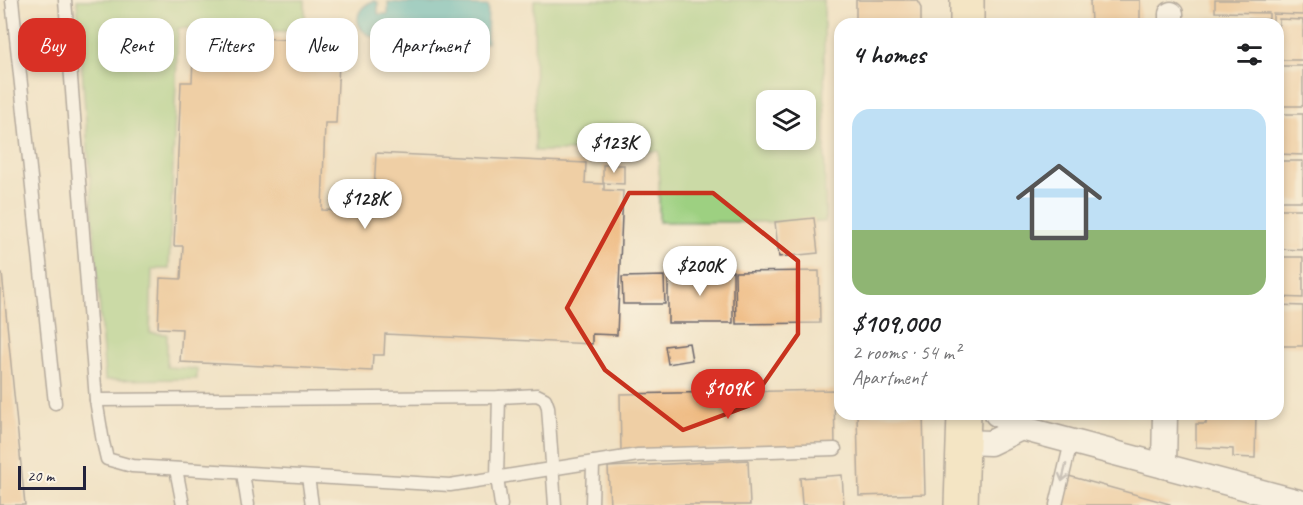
<!DOCTYPE html>
<meta charset="utf-8">
<style>
body{margin:0;font-family:Caveat,sans-serif;background:#f6f6f6;color:#202124;height:100vh;display:flex;flex-direction:column;font-size:22px;white-space:nowrap}
*{box-sizing:border-box;margin:0}
p{font-size:20px;color:#757577}
.icon{flex:none;width:33px;height:33px;fill:none;stroke:currentColor;stroke-width:2;stroke-linecap:round;stroke-linejoin:round}
.map{position:relative;flex:1;overflow:hidden}
.sheet{position:absolute;left:834px;top:18px;width:450px;height:402px;display:flex;flex-direction:column;background:#fff;border-radius:18px;box-shadow:0 3px 9px #0003}
.sheet>*{flex:none}
.guide{position:absolute;left:18px;top:18px;width:570px;height:54px;display:flex;gap:12px}
.fabs{position:absolute;left:756px;top:90px;display:grid;gap:12px}
.fabs a{display:grid;place-items:center;width:60px;height:60px;border-radius:12px;background:#fff;box-shadow:0 3px 9px #0003;font-size:30px}
.scale{position:absolute;left:18px;bottom:15px;width:68px;box-sizing:border-box;padding-left:6px;border:3px solid #22223b;border-top:0;font-size:16px;line-height:21px;white-space:nowrap;color:#22223b;-webkit-text-stroke:4px #fcf5e5;paint-order:stroke}
.price{position:absolute;translate:-50% -51px;padding:0 14px;border-radius:21px;background:#fff;color:#222;font-size:20px;line-height:39px;filter:drop-shadow(0 2px 3px #0008)}
.price::after{content:'';position:absolute;left:50%;top:36px;width:18px;height:14px;margin-left:-9px;background:inherit;clip-path:polygon(0 0,100% 0,50% 100%)}
.price.active{background:#d93025;color:#fff}
ul{padding:0;list-style:none}
li{display:grid;align-content:center;gap:12px;height:318px;padding:0 18px}
li span{display:grid;place-items:center;height:186px;border-radius:18px;color:#555}
li>.icon{margin-inline-start:auto}
span .icon{width:108px;height:108px;fill:#fffc;stroke-width:1}
li b{font-size:26px}
h2{display:flex;justify-content:space-between;align-items:center;height:72px;padding:0 18px;font-size:26px}
.tag{padding:0 21px;border-radius:18px;background:#fff;box-shadow:0 3px 9px #0003;font-size:21px;line-height:54px}
.tag.active{background:#d93025;color:#fff}
.map>svg:first-child{display:block}
.green{fill:#9dd081;stroke:#60795e;stroke-width:1.5;fill-rule:evenodd}
.water{fill:#46b6bc;stroke:#346c7c;stroke-width:1.5}
.building{fill:#eeb87e}
.lines{fill:none;stroke-linecap:round;stroke-linejoin:round}
.service-casing{stroke:#6a656b;stroke-width:15}
.minor-casing{stroke:#6a656b;stroke-width:27}
.secondary-casing{stroke:#6a656b;stroke-width:36}
.service{stroke:#fff;stroke-width:12}
.minor{stroke:#fff;stroke-width:24}
.secondary{stroke:#f8e8c3;stroke-width:33}
.oneway{stroke:#9c9ca7}
.marked{fill:none;stroke:#c8321e;stroke-width:4.5;stroke-linejoin:round}
</style>
<div class="map">
<svg width="1303" height="505" viewBox="0 0 1303 505">
<rect width="100%" height="100%" fill="#fcf5e5"/>
<filter id="ink" filterUnits="userSpaceOnUse"><feTurbulence type="fractalNoise" baseFrequency=".0167" numOctaves="2"/><feDisplacementMap in="SourceGraphic" scale="12" xChannelSelector="R" yChannelSelector="G"/><feConvolveMatrix kernelMatrix="1 2 1 2 8 2 1 2 1" color-interpolation-filters="sRGB"/></filter>
<filter id="wash" filterUnits="userSpaceOnUse"><feTurbulence type="fractalNoise" baseFrequency=".008" numOctaves="4" result="noise"/><feDisplacementMap in="SourceGraphic" scale="24" xChannelSelector="R" yChannelSelector="G"/><feGaussianBlur stdDeviation="1.35" result="paint"/><feColorMatrix in="noise" values="0 0 0 0 0 0 0 0 0 0 0 0 0 0 0 0 0 1.4 0 .05"/><feComposite in="paint" operator="in"/></filter>
<g filter="url(#wash)">
<rect width="100%" height="100%" fill="#f1e2c4"/>
<g class="green">
<polygon points="77,0 305,0 305,32 178,28 169,269 152,269 150,333 167,334 167,367 197,369 197,379 105,380"/>
<path d="M 534,0 L 824,0 L 825,222 L 659,222 L 659,151 L 535,151 ZM 766,100 L 806,100 L 806,140 L 766,140 Z"/>
</g>
<path class="water" d="M 373,1 L 378,2 L 378,14 L 388,14 L 388,2 L 488,6 L 487,43 L 387,38 L 386,26 L 377,26 L 376,38 C 354,32 351,10 373,1 Z"/>
<g id="blocks">
<g class="building">
<polygon points="856,0 917,0 921,7 921,24 856,24"/>
<polygon points="1090,0 1140,0 1140,24 1091,24"/>
<polygon points="1215,0 1303,0 1303,15 1273,14 1273,24 1207,24 1208,18 1269,19 1269,13 1215,12"/>
<polygon points="1279,19 1303,20 1303,60 1278,60"/>
<polygon points="194,35 340,42 336,123 325,123 322,210 373,212 376,153 586,163 585,183 604,184 604,190 623,191 617,335 592,334 592,344 385,334 384,355 373,355 372,371 180,362 182,329 158,328 160,278 181,279 183,246 174,246 181,82 192,82"/>
<rect x="1278" y="66" width="25" height="40"/>
<polygon points="1278,114 1303,114 1303,155 1278,154"/>
<rect x="1278" y="161" width="25" height="40"/>
<polygon points="603,165 624,165 624,184 603,183"/>
<polygon points="1278,209 1303,209 1303,250 1278,249"/>
<polygon points="814,218 818,253 779,257 775,222"/>
<polygon points="1278,257 1303,257 1303,298 1278,297"/>
<rect x="668" y="271" width="65" height="52"/>
<polygon points="819,271 820,323 736,324 735,272"/>
<polygon points="0,273 2,273 25,505 0,505"/>
<polygon points="664,276 665,304 623,304 622,277"/>
<polygon points="1278,305 1303,306 1303,346 1278,346"/>
<polygon points="689,343 692,360 668,364 665,346"/>
<polygon points="834,390 835,447 621,451 620,394"/>
<polygon points="857,414 923,414 925,494 859,496"/>
<polygon points="1206,414 1256,414 1255,458 1233,457 1233,449 1196,447 1196,424 1206,424"/>
<polygon points="748,460 750,505 610,505 608,467"/>
<polygon points="1058,473 1170,504 1170,505 1050,505"/>
<polygon points="842,475 844,505 802,505 800,478"/>
</g>
</g>
</g>
<g filter="url(#ink)">
<use href="#blocks" fill-opacity="0" stroke="#6a656b" stroke-width="1.5"/>
<g class="lines">
<g class="service-casing">
<g id="service">
<polyline points="12,0 55,403"/>
<polyline points="65,0 96,400 103,442 107,459 132,466 450,485 638,455 835,449"/>
<polyline points="499,397 497,477 501,505"/>
<polyline points="96,400 499,397 537,395 545,399 548,407 555,505"/>
<polyline points="176,469 183,505"/>
<polyline points="243,473 248,505"/>
<polyline points="308,477 312,505"/>
<polyline points="592,505 593,462"/>
<polyline points="1056,505 1071,442"/>
</g>
</g>
<g class="minor-casing">
<g id="minor">
<polyline points="1171,24 1171,14"/>
<polyline points="997,414 1021,428 1303,503"/>
<polyline points="964,442 990,443 1021,428"/>
<polyline points="1164,466 1165,414"/>
</g>
</g>
<g class="secondary-casing">
<g id="secondary">
<polyline points="967,24 967,0"/>
<polyline points="961,505 964,414"/>
</g>
</g>
<use href="#service" class="service"/>
<use href="#minor" class="minor"/>
<use href="#secondary" class="secondary"/>
</g>
<defs><path id="oneway-shaft" d="M-6 0H5M1.5-3L5.5 0L1.5 3" fill="none" stroke-width="1.6" stroke-linecap="round" stroke-linejoin="round" transform="scale(1.5)"/></defs>
<use class="oneway" href="#oneway-shaft" transform="translate(1064 473) rotate(104)"/>
</g>
<path d="M0 0H1303V505H0ZM 629,193 L 713,193 L 798,261 L 798,334 L 748,406 L 683,430 L 605,370 L 567,308 Z" fill="#f1e2c4" fill-opacity=".55" fill-rule="evenodd"/>
<path class="marked" d="M 629,193 L 713,193 L 798,261 L 798,334 L 748,406 L 683,430 L 605,370 L 567,308 Z"/>
</svg>
<div class="fabs">
<a><svg class="icon" aria-label="layers" viewBox="0 0 24 24"><path d="M12 4l9 5-9 5-9-5zM3 14l9 5 9-5"/></svg></a>
</div>
<div class="scale">20 m</div>
<b class="price" style="left:614px;top:174px">$123K</b>
<b class="price" style="left:365px;top:230px">$128K</b>
<b class="price" style="left:700px;top:297px">$200K</b>
<b class="price active" style="left:728px;top:420px">$109K</b>
<div class="guide">
<a class="tag active">Buy</a>
<a class="tag">Rent</a>
<a class="tag">Filters</a>
<a class="tag">New</a>
<a class="tag">Apartment</a>
</div>
<section class="sheet">
<h2>4 homes<svg class="icon" aria-label="filters" viewBox="0 0 24 24"><path d="M4 7h16M4 17h16"/><circle cx="9" cy="7" r="2"/><circle cx="15" cy="17" r="2"/></svg></h2>
<ul>
<li><span style="background:linear-gradient(#bfe0f5 65%,#8fb573 0)"><svg class="icon" aria-label="home" viewBox="0 0 24 24"><path d="M3 11l9-7 9 7M6 9v11h12V9"/></svg></span><div><b>$109,000</b><p>2 rooms · 54 m²</p><p>Apartment</p></div></li>
</ul>
</section>
</div>
